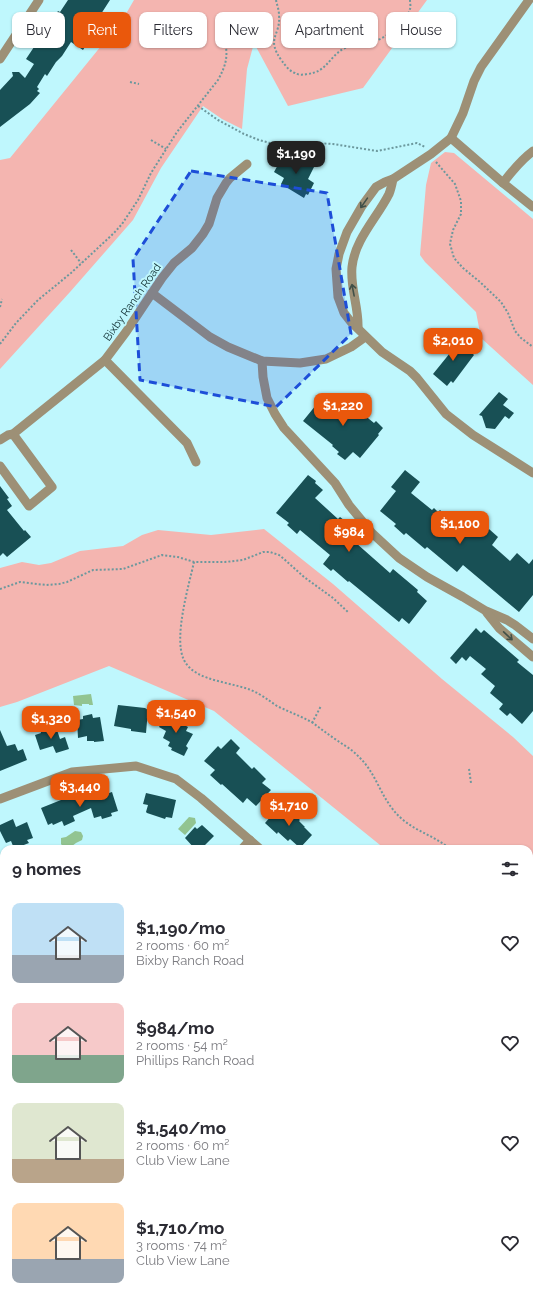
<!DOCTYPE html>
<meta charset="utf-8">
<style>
body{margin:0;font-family:Raleway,sans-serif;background:#f2f2f3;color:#2b2b33;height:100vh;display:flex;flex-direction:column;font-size:15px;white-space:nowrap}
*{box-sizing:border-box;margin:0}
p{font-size:13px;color:#7c7c81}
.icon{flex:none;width:22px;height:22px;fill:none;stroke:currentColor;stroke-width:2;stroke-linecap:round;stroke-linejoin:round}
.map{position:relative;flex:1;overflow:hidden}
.sheet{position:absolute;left:0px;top:845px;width:533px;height:456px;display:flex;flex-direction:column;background:#fff;border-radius:12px 12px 0 0;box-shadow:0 1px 3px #0004}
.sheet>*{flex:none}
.top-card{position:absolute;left:12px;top:12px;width:509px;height:36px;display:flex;gap:8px}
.price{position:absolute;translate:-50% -34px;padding:0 9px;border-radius:8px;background:#ea580c;color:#fff;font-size:13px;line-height:26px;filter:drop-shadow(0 1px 2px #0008)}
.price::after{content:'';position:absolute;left:50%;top:24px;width:12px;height:9px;margin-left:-6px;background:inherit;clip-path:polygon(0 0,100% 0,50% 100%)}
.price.current{background:#222;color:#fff}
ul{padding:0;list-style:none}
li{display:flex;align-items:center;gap:12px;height:100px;padding:0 12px}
li span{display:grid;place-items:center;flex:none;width:112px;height:80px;border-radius:8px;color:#555}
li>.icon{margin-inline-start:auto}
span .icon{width:48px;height:48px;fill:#fffc;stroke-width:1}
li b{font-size:17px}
h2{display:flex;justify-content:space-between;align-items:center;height:48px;padding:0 12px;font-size:17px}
.tag{padding:0 14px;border-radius:8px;background:#fff;box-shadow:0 1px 3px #0004;font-size:14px;line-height:36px}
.tag.current{background:#ea580c;color:#fff}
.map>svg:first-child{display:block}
.green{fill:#f4b5b0}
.water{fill:#92c491}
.building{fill:#185055}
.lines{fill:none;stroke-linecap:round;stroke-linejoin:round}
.path{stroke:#6c989d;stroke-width:2;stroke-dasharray:2 2;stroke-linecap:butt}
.minor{stroke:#9d9076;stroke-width:9}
.oneway{stroke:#415048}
.marked{fill:#1d4ed8;fill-opacity:0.2;stroke:#1d4ed8;stroke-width:3;stroke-dasharray:8 5;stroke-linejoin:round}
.labels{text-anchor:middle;stroke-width:4;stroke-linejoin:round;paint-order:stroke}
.street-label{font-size:11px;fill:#0f2d30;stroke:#bff7fd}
</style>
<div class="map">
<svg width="533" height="1301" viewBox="0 0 533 1301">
<rect width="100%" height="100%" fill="#bff7fd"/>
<g class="green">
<polygon points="134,0 427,0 363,88 288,106 254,43 247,69 242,129 222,119 203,106 161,168 133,220 70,292 0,369 0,160 10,158 123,19"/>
<polygon points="445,152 454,153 533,219 533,385 481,338 476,312 425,262 420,255 426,185 431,163"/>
<polygon points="264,529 333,584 442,679 513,737 533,756 533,969 529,966 529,849 385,849 214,711 109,666 17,702 0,707 0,568 22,562 39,565 51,563 80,551 123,546 142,535 158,530 211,535"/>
<polygon points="211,1297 257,1297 261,1298 260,1301 210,1301"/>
<polygon points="382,1297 527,1297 526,1301 374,1301"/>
</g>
<g class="water">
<polygon points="91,694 93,705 89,705 89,704 82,704 82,706 74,705 73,696"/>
<polygon points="189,817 195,818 196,823 185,835 178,829"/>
<polygon points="75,831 81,832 83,836 82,840 76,843 68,849 65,849 61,844 61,838 66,837"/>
</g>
<g class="building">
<polygon points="68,0 110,0 101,14 108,19 102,28 98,25 83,50 71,42 62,56 56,62 47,76 45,74 37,87 39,89 37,91 40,93 30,104 0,127 0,90 13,76 12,72 19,72 25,78 34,64 26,59 58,11 60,12"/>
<polygon points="291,154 315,165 308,179 314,183 308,195 306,194 304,198 281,184 284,178 274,172 280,161 283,163 286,156 289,158"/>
<polygon points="448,338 460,348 463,344 471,350 470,351 474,355 453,383 451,381 447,386 433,374 450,353 441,346"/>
<polygon points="499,392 508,399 503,405 514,413 509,419 505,416 495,429 486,428 482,416 479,415"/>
<polygon points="332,393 361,417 363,414 374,423 376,421 383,428 378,434 379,435 360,458 353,452 345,460 337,454 339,452 332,446 333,445 303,421 325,394 328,397"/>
<polygon points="405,470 420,482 411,493 432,510 434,508 438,512 440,510 447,516 442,522 459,537 470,524 472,526 475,522 487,531 489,529 498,537 492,545 510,561 517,553 529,564 533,559 533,595 519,612 463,565 457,572 427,547 425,549 406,533 404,535 394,526 396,524 380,511 396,491 391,487"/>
<polygon points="308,475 316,481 315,483 323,490 315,498 338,519 340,517 349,524 347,526 361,537 356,543 390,573 393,569 418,590 417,592 427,601 409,624 402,618 399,622 349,581 348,582 333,569 331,571 323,564 330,555 300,530 297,534 287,525 289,523 276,513"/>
<polygon points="0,486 9,498 7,499 12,506 7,510 24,531 25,530 31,537 7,557 3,553 0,556"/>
<polygon points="476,628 481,633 484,630 519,660 517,662 533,675 533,711 522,724 510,713 507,716 499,709 503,704 490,693 495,686 481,674 486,669 470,656 466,661 462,657 456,664 450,658"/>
<polygon points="118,705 145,708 148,710 146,733 131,731 131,729 114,726"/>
<polygon points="167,713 176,718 175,720 188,727 186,731 193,734 186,746 188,748 184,756 171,750 172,748 168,746 170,742 163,738 166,731 159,727"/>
<polygon points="92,714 93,718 100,717 104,741 94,742 94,741 87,741 87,736 78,738 77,720 83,719 83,716"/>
<polygon points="52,725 53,728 56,727 60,739 65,737 69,749 56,753 53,746 40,750 35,735 41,733 40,730"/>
<polygon points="0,730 7,746 15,744 18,751 23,749 27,760 0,771"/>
<polygon points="231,739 240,748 236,753 252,769 254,767 266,779 262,783 271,790 256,806 247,798 243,803 222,784 221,785 210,775 215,770 204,761 218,746 221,749"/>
<polygon points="98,791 100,796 112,792 118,811 111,813 112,816 102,819 101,816 94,818 91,808 73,816 75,821 64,826 62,821 53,825 52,823 48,825 41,808 71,796 72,798"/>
<polygon points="146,793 176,800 172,818 166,817 165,819 147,813 146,812 148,805 143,804"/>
<polygon points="280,806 291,815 293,813 300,820 299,821 305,827 304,827 312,835 300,848 290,839 288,841 278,832 277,834 265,823"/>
<polygon points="13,819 16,827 27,822 33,838 27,840 29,843 16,848 15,845 13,846 11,841 6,843 0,831 0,825"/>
<polygon points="202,825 214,836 201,849 195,849 185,838 195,827 197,829"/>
</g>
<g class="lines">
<g class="path">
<path d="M 276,0 C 277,5 279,10 279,15 C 281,36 265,38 282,61 C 285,65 289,71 295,73 C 298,75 303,75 307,74 C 327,72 328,58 343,49 C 355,43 364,45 375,41 C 388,37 406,22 410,9 C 411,7 410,3 410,0"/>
<polyline points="130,82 139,84"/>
<polyline points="198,106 218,120 244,134 259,140 270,143 298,142 333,144 377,151 417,143 425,147"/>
<polyline points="151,140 166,149"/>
<polyline points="436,162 455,184 461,201 461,214 453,230 451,239 450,244 454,258 463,268 480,282 501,302 508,313 515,331 521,338 533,347"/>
<polyline points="71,250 81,263"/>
<polyline points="0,307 2,299"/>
<path d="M 0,344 L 16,323 L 38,300 L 71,273 L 114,233 L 122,224 L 138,200 L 151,173 L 177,132 L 218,80 C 226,65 229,56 224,38"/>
<path d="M 194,562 C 189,585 173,638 184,660 C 196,684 238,681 259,694 C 266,698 271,702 277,706 C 289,712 301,716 313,723 C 321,729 329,735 338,741 C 345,746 353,750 359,757 C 378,775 381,801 402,819 C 417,832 435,836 450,849"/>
<polyline points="0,589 20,582 46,585 59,584 67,582 93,570 123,569 162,555 178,557 194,562 225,562 243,560 263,552 270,552 279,555 284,559 304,577 333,598 349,613"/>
<polyline points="312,723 321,706"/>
<polyline points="469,769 471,783"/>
<polyline points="0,1039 4,1043"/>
<polyline points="318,1297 323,1301"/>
<polyline points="440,1301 444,1297"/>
<polyline points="518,1301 520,1297"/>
</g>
<g class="minor">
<polyline points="529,0 481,67 474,81 463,113 451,138 431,154 393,179 385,182 376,187 362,206 347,232 339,254 336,269 338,297 344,313 351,322 382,352 410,371 417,378 446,414 473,435 533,473"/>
<polyline points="0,59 39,0"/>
<polyline points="451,138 503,183 533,207"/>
<path d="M 503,183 C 512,171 521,160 533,151"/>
<polyline points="152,293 210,337 228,347 262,361 300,363 326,359 351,347 365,337"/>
<path d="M 358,328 C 359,308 350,288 352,267 C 355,239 377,218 389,194 C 391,189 392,184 393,179"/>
<polyline points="105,360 187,443 196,462"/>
<polyline points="262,361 263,377 267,398 275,414 284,428 335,483 349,505 372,533 399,558 427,577 463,597 486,611 507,620 515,625 533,639"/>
<polyline points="0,440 8,435 13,434 105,360 126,332 162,278 174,263 192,248 203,234 209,224 217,198 226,183 230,178 247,164"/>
<polyline points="0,466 29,506 52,487 13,434"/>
<polyline points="487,613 499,628 533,657"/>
<polyline points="0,799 72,772 136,766 176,779 201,798 260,849"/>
<polyline points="242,849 250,840"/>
<polyline points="529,1054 533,1057"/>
<polyline points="529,1131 533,1130"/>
<polyline points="0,1140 4,1144"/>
<polyline points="72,1301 73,1297"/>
</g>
</g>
<defs><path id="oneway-shaft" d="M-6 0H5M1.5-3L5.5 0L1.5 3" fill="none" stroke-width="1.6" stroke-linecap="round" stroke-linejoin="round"/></defs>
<g class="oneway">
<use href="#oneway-shaft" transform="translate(364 203) rotate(125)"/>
<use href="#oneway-shaft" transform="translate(353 290) rotate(-101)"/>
<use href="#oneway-shaft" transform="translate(508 636) rotate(43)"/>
</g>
<path class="marked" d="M 191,171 L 327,193 L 351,334 L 276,407 L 140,380 L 133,259 Z"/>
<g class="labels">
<g class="street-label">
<text transform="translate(132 302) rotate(-55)" y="4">Bixby Ranch Road</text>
</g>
</g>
</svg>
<b class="price current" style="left:296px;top:175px">$1,190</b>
<b class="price" style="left:453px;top:362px">$2,010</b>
<b class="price" style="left:343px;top:427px">$1,220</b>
<b class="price" style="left:460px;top:545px">$1,100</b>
<b class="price" style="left:349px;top:553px">$984</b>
<b class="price" style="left:176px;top:734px">$1,540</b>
<b class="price" style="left:51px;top:740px">$1,320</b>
<b class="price" style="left:80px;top:808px">$3,440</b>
<b class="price" style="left:289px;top:827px">$1,710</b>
<div class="top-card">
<a class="tag">Buy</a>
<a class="tag current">Rent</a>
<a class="tag">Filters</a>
<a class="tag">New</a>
<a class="tag">Apartment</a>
<a class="tag">House</a>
</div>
<section class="sheet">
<h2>9 homes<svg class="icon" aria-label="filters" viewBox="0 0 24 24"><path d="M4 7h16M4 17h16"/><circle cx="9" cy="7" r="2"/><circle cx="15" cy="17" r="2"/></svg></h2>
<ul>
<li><span style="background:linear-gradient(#bfe0f5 65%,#9aa5b1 0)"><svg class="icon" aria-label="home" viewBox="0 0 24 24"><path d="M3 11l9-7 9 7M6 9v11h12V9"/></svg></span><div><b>$1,190/mo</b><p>2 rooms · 60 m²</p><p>Bixby Ranch Road</p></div><svg class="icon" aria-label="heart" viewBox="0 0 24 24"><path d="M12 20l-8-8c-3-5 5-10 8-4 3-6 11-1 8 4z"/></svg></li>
<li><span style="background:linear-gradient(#f6c9c9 65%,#7fa58c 0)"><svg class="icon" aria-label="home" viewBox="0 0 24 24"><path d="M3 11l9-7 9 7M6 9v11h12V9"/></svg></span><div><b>$984/mo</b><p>2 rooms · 54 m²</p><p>Phillips Ranch Road</p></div><svg class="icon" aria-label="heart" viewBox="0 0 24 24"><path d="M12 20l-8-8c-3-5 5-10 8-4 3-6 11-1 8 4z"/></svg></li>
<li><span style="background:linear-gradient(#dfe7d0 70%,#b9a48a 0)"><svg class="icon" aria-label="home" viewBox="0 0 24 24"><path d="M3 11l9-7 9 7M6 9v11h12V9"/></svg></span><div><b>$1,540/mo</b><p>2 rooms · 60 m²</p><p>Club View Lane</p></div><svg class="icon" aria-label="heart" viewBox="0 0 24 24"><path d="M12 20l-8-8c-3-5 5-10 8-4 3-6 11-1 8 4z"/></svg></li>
<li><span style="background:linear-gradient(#ffd9b3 70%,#9aa5b1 0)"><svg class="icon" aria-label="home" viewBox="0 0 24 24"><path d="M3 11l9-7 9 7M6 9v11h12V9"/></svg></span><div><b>$1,710/mo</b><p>3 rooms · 74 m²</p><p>Club View Lane</p></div><svg class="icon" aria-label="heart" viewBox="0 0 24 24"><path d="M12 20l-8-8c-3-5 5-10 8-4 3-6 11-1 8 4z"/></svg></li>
</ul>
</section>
</div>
